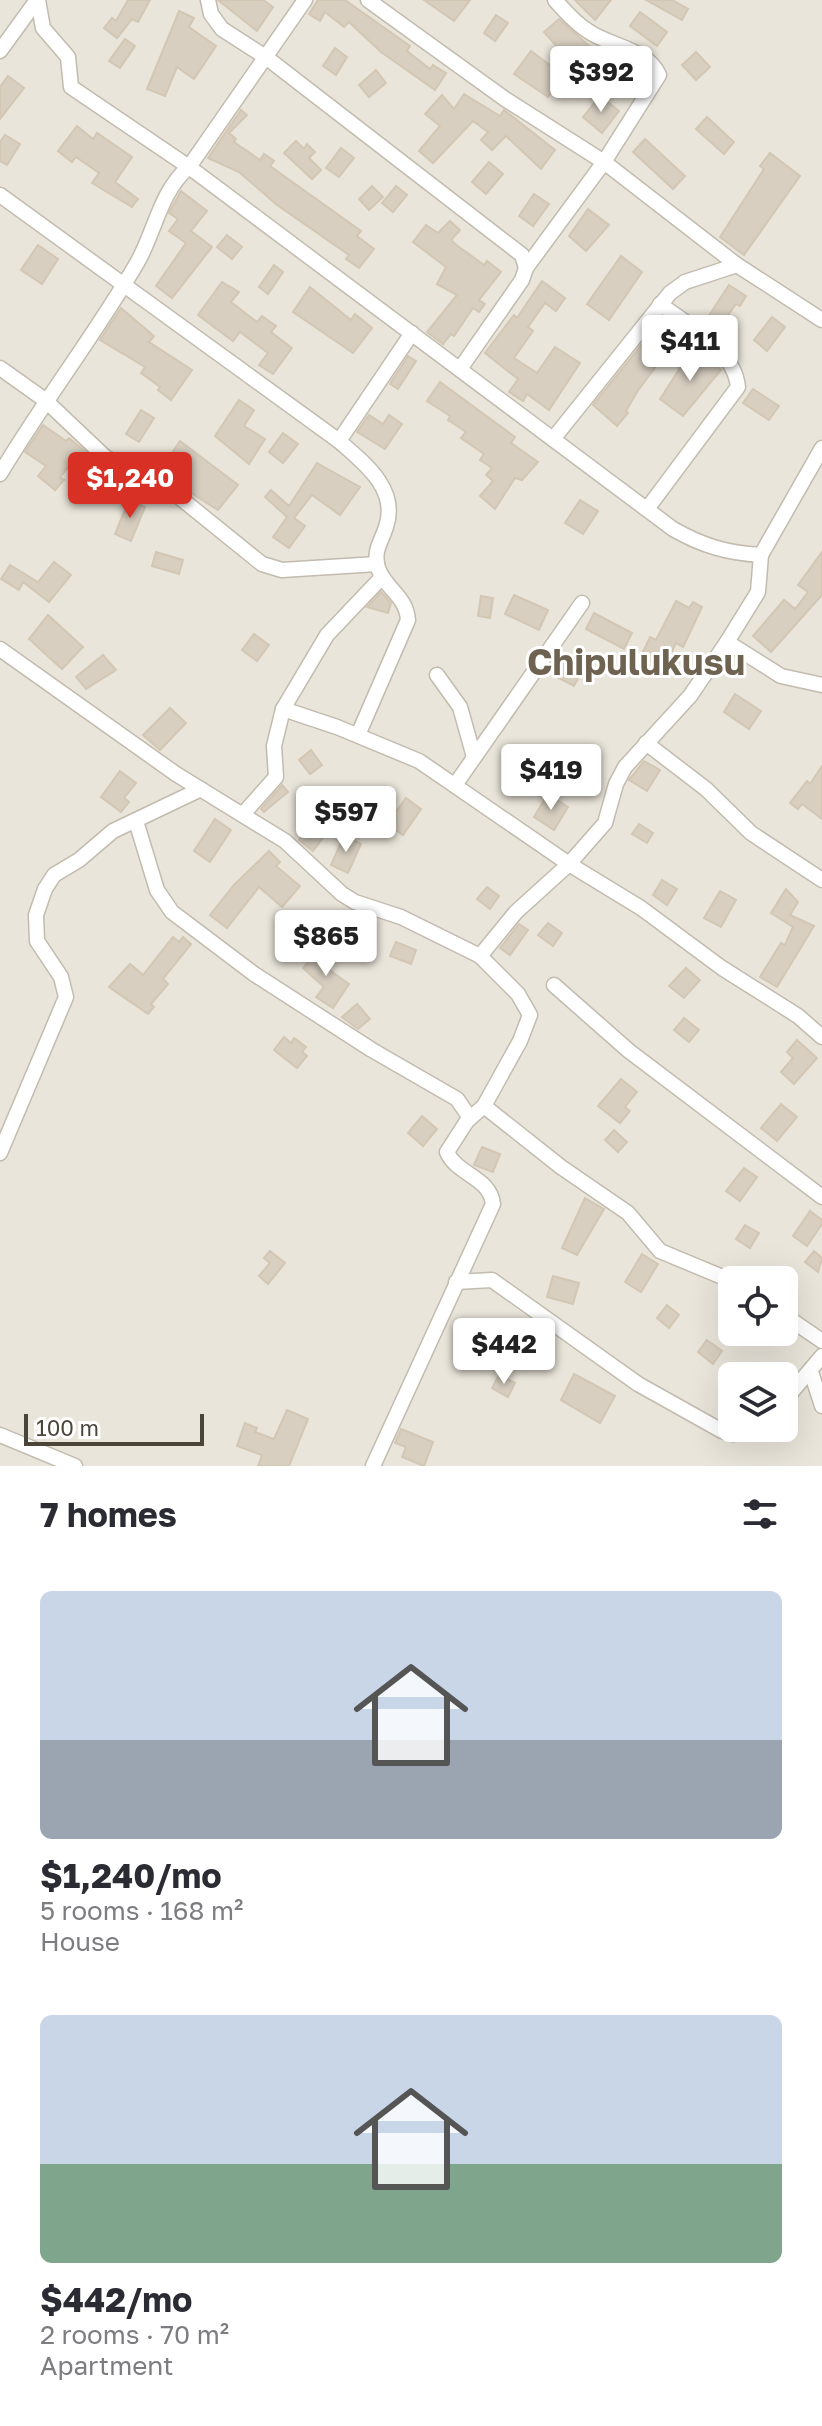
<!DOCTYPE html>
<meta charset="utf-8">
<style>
body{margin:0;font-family:"Golos Text",sans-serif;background:#f2f2f3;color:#2b2b33;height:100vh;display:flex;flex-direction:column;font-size:30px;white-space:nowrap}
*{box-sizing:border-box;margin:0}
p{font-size:26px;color:#7c7c81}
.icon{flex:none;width:44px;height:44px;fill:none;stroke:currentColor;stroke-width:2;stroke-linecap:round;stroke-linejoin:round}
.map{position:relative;height:1466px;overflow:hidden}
.side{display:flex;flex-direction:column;background:#fff;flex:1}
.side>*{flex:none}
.tools{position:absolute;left:718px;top:1266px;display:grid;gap:16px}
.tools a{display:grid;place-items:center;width:80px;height:80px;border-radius:12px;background:#fff;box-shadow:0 8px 32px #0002;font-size:40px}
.scale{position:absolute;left:24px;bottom:20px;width:180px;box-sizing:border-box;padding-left:8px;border:4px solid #4b4439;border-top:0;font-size:22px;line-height:28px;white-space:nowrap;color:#4b4439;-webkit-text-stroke:6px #fff;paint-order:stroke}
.price{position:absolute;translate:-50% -68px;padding:0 18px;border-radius:8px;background:#fff;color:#222;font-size:26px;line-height:52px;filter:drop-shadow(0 2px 4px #0008)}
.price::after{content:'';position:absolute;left:50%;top:48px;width:24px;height:18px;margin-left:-12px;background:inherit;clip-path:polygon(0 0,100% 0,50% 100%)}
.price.selected{background:#d93025;color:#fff}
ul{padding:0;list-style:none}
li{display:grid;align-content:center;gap:16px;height:424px;padding:0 40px}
li span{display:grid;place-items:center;height:248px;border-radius:12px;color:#555}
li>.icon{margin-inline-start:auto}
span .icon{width:144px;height:144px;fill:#fffc;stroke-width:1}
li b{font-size:34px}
h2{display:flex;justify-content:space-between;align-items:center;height:96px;padding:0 40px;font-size:34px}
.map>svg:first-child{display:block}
.residential{fill:#eae5da;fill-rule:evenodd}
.building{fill:#d8cfc1;stroke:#d3c7b4;stroke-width:2}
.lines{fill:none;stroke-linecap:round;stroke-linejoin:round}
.minor-casing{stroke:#c2bbae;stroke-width:17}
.minor{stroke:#fff;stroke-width:14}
.labels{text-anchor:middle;stroke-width:6;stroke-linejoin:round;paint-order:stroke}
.district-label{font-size:36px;font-weight:bold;fill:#6e6250;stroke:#fff}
</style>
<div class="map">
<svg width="822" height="1466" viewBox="0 0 822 1466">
<rect width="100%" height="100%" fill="#f6f3ec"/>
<path class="residential" d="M 0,0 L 822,0 L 822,1466 L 0,1466 ZM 732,1280 L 784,1280 L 784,1332 L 732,1332 ZM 732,1376 L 784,1376 L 784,1428 L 732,1428 Z"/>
<g class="building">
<polygon points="128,0 150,0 138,22 132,19 117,38 104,28 112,18 116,21"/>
<polygon points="218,0 263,0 273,7 257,31"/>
<polygon points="318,0 345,0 410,46 407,51 430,69 433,65 446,73 435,90 381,52 349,22 344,27 325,12 320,21 309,14"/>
<polygon points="424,0 470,0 454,21"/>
<polygon points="575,0 611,0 595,20"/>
<polygon points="646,0 672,0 688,9 682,20"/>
<polygon points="179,11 194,18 189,27 216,46 194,79 177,67 165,96 147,89"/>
<polygon points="640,12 667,32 657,46 630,26"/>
<polygon points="496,15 508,23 495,41 484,33"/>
<polygon points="559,19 598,54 581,70 596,82 591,89 566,72 548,97 514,74 531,51 551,66 561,51 544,32"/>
<polygon points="125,39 135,46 120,68 109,61"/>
<polygon points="335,48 347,57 336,75 323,66"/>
<polygon points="603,50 632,62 646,73 639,81"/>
<polygon points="696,52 710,67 696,80 682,65"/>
<polygon points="376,70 386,83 369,97 359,85"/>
<polygon points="8,76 24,88 0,119 0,87"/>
<polygon points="464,94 500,116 504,110 555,150 541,169 506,136 492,150 481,140 488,132 473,121 433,163 419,151 440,126 425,114 442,95 454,109"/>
<polygon points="600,96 619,111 602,133 583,117"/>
<polygon points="241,110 247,115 229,133 236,139 234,142 260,160 264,154 274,161 270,166 361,231 357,236 374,249 359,268 346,259 349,255 277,205 239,172 208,158"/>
<polygon points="707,117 734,142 724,154 696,129"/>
<polygon points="77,126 93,139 97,133 132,157 115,182 138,199 132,207 92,183 99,173 76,157 72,162 58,151"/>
<polygon points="5,135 20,144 7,165 0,161 0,142"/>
<polygon points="645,139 685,176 673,189 633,152"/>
<polygon points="296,141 304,149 307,144 315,152 309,158 321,170 312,179 284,153"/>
<polygon points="341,148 354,158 339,177 326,168"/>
<polygon points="770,153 800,176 744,255 720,237 764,169 760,166"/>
<polygon points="489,162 503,174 486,194 472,182"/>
<polygon points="372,186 383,197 369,210 359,199"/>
<polygon points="396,186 407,195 393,212 382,203"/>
<polygon points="181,191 207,211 191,231 212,247 172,298 156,286 186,243 169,231 178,219 169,213"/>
<polygon points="534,194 549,204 533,226 519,216"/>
<polygon points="588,209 609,225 586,251 569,236"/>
<polygon points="450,221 460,230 451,240 455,244 484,265 487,261 501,272 479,300 485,304 479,312 473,308 454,336 451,334 443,344 427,332 457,295 437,284 446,267 413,242 426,225 438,233"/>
<polygon points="227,235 242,247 232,259 217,247"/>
<polygon points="38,245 58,259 42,284 21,270"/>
<polygon points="621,256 642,272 609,320 587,304"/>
<polygon points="274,265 283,272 268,294 259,287"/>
<polygon points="542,281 565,298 556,311 545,303 528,327 533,331 514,358 537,373 555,347 580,363 549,410 527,394 523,401 509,392 518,379 485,353 514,315 517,318"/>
<polygon points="222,282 239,292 231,302 257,322 262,316 276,326 271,332 292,348 273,374 259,365 268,353 240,332 233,341 198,315"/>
<polygon points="729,285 746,296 740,306 736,304 718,329 706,320"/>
<polygon points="310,287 351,320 355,314 372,328 353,353 293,312"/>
<polygon points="121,308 154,336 149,342 192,370 171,400 158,390 160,387 141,373 145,367 100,340"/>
<polygon points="772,317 785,327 767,351 754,340"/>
<polygon points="667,331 677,338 637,392 626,411 628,413 617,426 593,405 642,344 652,351"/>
<polygon points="696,350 721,370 683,416 660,399 680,368"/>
<polygon points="408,356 416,361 398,389 390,384"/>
<polygon points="440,382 515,437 511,443 538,462 522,480 515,478 495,509 480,496 493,481 486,475 492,468 480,460 484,454 461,438 466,432 448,420 450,416 427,401"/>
<polygon points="753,389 779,406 769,420 743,403"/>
<polygon points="239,400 254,410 244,426 265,439 249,464 215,436"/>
<polygon points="141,410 154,418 139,442 126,434"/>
<polygon points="369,415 383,424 389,415 402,424 385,449 357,432"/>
<polygon points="43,425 66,441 69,438 88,454 79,465 74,460 60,477 64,480 55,490 38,476 46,466 25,452"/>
<polygon points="283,433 298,444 283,463 269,452"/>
<polygon points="180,441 238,485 218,510 185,489 190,481 164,465"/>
<polygon points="317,463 360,487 340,515 312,495 294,518 305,526 289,548 273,537 287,517 265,497 271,490 289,506"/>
<polygon points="129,500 145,507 131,541 115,534"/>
<polygon points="580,500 598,511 583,534 565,523"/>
<polygon points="156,552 183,560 179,574 152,566"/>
<polygon points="822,552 822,595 771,652 753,636 784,600 795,609 808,592 798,585"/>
<polygon points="54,562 71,575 49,602 23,582 19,590 1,579 10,565 38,582"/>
<polygon points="381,592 391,603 388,613 367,607"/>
<polygon points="514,595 548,610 539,630 505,614"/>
<polygon points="481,596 493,598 490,618 478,616"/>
<polygon points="676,601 689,608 693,602 702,607 683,647 676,643 664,668 641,656 650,637 656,640"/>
<polygon points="594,613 632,633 624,649 586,629"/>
<polygon points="48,615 83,647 62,669 29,639"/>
<polygon points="254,634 269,645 257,661 242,650"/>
<polygon points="103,655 116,670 86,689 76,677"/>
<polygon points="566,655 585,665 574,686 555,676"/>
<polygon points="735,694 761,711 749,729 724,712"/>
<polygon points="170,708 186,723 160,750 143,735"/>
<polygon points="311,750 322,765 310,774 299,760"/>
<polygon points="644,761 660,770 647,791 629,780"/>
<polygon points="822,766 822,819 802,804 798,809 790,803 807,781 810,784"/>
<polygon points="549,767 561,774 553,788 541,781"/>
<polygon points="120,771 136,783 124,798 129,802 121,812 101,797"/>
<polygon points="282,785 288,792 264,812 261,809"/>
<polygon points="548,794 568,807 554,830 534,817"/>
<polygon points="406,798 421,809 403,835 387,824"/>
<polygon points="363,807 377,812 372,826 358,821"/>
<polygon points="320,811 335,821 313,851 299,840"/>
<polygon points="215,819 231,830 210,862 194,851"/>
<polygon points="639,824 653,833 647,843 632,834"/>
<polygon points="344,836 361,844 348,873 331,865"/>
<polygon points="269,851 280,862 276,866 300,886 282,907 259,887 227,928 210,915 234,885"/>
<polygon points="662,880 677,889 667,905 653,895"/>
<polygon points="487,887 499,896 490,909 477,899"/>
<polygon points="786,889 798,902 790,915 814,926 777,987 760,977 781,943 785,945 793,927 771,913"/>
<polygon points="720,891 736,900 721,927 704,918"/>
<polygon points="548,923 562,933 553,946 538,935"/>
<polygon points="519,924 528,930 510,955 500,948"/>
<polygon points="173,937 179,942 183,937 191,944 163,979 168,984 151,1004 154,1007 148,1014 109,987 130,964 143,975"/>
<polygon points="396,942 416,950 411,964 390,956"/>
<polygon points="322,948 336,960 328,969 349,984 333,1008 316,997 324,987 303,968"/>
<polygon points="686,968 700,980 684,998 669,986"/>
<polygon points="357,1004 370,1019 358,1029 342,1017"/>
<polygon points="684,1018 699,1030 689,1042 674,1030"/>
<polygon points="284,1037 291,1043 294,1038 306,1047 302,1052 307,1056 297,1068 274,1050"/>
<polygon points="797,1040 817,1058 794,1084 781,1072 793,1058 787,1052"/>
<polygon points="621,1079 637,1092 625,1107 630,1111 620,1123 598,1106"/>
<polygon points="781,1104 797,1117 777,1141 761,1128"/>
<polygon points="422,1116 437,1129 423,1146 408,1133"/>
<polygon points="614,1130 627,1142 618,1152 605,1140"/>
<polygon points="482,1147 500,1154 493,1172 474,1165"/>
<polygon points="744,1168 757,1177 740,1201 726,1191"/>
<polygon points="585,1198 604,1209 577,1255 562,1248"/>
<polygon points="810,1211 822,1220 822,1224 807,1246 793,1236"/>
<polygon points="745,1225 759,1233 750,1248 736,1239"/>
<polygon points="270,1251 285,1263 268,1284 259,1276 270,1263 264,1258"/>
<polygon points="814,1251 822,1258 818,1272 805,1262"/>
<polygon points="642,1254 658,1264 641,1292 625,1282"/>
<polygon points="553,1276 579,1283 573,1304 547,1297"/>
<polygon points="667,1305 679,1315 669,1328 657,1318"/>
<polygon points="707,1340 722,1351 713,1364 698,1352"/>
<polygon points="574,1374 615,1396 600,1423 561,1400"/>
<polygon points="499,1375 515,1383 508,1397 492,1388"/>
<polygon points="287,1410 308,1419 289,1466 258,1466 262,1455 237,1446 245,1423 257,1428 255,1432 274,1439"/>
<polygon points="401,1429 433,1442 424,1466 402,1457 406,1447 395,1443"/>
</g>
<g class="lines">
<g class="minor-casing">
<g id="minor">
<polyline points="208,0 211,14 222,29 267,58 522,255 526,268 522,280 460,369"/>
<path d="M 305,0 L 189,167 L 673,529 C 703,546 727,553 761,555 L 822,448"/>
<polyline points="368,0 505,99 604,162 737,265 822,320"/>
<polyline points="0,51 37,0"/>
<polyline points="0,195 339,441"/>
<path d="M 526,268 L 604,162 L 659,75 C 648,49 609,46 588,31 C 575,23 565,11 555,0"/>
<polyline points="0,368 45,400 104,456 124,469 163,484 262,564 282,570 377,564"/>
<polyline points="553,439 670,293 685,282 737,265"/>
<path d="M 0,474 C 43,402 95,335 137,263 C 155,232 160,191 189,167 L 71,87 L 68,57 L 43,28 L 38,0"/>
<path d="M 647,509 L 738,387 C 734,349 688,325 660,304"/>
<polyline points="727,642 781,676 822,685"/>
<path d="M 0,649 L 176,774 L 285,841 L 342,894 L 355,902 L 401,917 L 480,956 L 518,994 L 530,1015 L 520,1041 L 484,1106 L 467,1121 L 447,1152 C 457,1175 490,1177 493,1204 L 373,1466"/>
<polyline points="437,675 460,707 474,757"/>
<polyline points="283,709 337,727 419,761 569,864 641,908 722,968 798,1016 822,1037"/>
<path d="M 358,735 L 408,620 C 406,595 385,589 378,568 C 373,550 381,543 386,527 C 399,489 364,463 339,441 L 412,333"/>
<polyline points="646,743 706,789 751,833 822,880"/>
<polyline points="455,785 582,603"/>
<polyline points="244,813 276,777 274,746 283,709 327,635 382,577"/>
<polyline points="136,821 157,890 172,912 254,974 372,1050 457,1099 470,1118"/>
<polyline points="480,956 516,912 569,864 605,823 616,784 625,767 690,696 727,642 758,592 761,555"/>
<polyline points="554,985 629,1051 822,1197"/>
<polyline points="484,1106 561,1167 628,1213 660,1251 732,1281"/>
<polyline points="0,1153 66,997 61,977 37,941 36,915 45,889 54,875 79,860 113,831 201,789"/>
<polyline points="456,1282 492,1280 638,1384 722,1431 733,1434 749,1428"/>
<polyline points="784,1315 822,1341"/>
<polyline points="811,1372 822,1406"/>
<polyline points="784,1401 822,1356"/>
<polyline points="0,1435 75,1466"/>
</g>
</g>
<use href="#minor" class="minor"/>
</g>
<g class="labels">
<g class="district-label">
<text x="636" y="675">Chipulukusu</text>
</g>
</g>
</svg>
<div class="tools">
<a><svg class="icon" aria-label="locate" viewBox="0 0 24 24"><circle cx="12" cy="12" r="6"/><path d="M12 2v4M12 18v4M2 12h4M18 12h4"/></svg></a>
<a><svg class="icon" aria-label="layers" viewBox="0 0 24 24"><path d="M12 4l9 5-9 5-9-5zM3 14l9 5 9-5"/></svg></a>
</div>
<div class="scale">100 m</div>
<b class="price" style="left:601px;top:114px">$392</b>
<b class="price" style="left:690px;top:383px">$411</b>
<b class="price selected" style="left:130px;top:520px">$1,240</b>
<b class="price" style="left:551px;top:812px">$419</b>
<b class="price" style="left:346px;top:854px">$597</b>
<b class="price" style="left:326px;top:978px">$865</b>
<b class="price" style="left:504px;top:1386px">$442</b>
</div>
<section class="side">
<h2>7 homes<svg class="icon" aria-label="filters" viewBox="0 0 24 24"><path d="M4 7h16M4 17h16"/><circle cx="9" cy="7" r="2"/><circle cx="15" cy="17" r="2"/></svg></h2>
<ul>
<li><span style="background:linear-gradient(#c9d6e8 60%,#9aa5b1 0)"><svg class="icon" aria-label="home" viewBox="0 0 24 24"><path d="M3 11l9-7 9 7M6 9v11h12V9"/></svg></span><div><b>$1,240/mo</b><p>5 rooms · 168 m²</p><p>House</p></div></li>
<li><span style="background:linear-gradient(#c9d6e8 60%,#7fa58c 0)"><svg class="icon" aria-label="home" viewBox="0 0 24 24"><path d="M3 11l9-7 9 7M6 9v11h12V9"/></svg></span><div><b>$442/mo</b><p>2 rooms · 70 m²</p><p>Apartment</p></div></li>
</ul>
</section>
